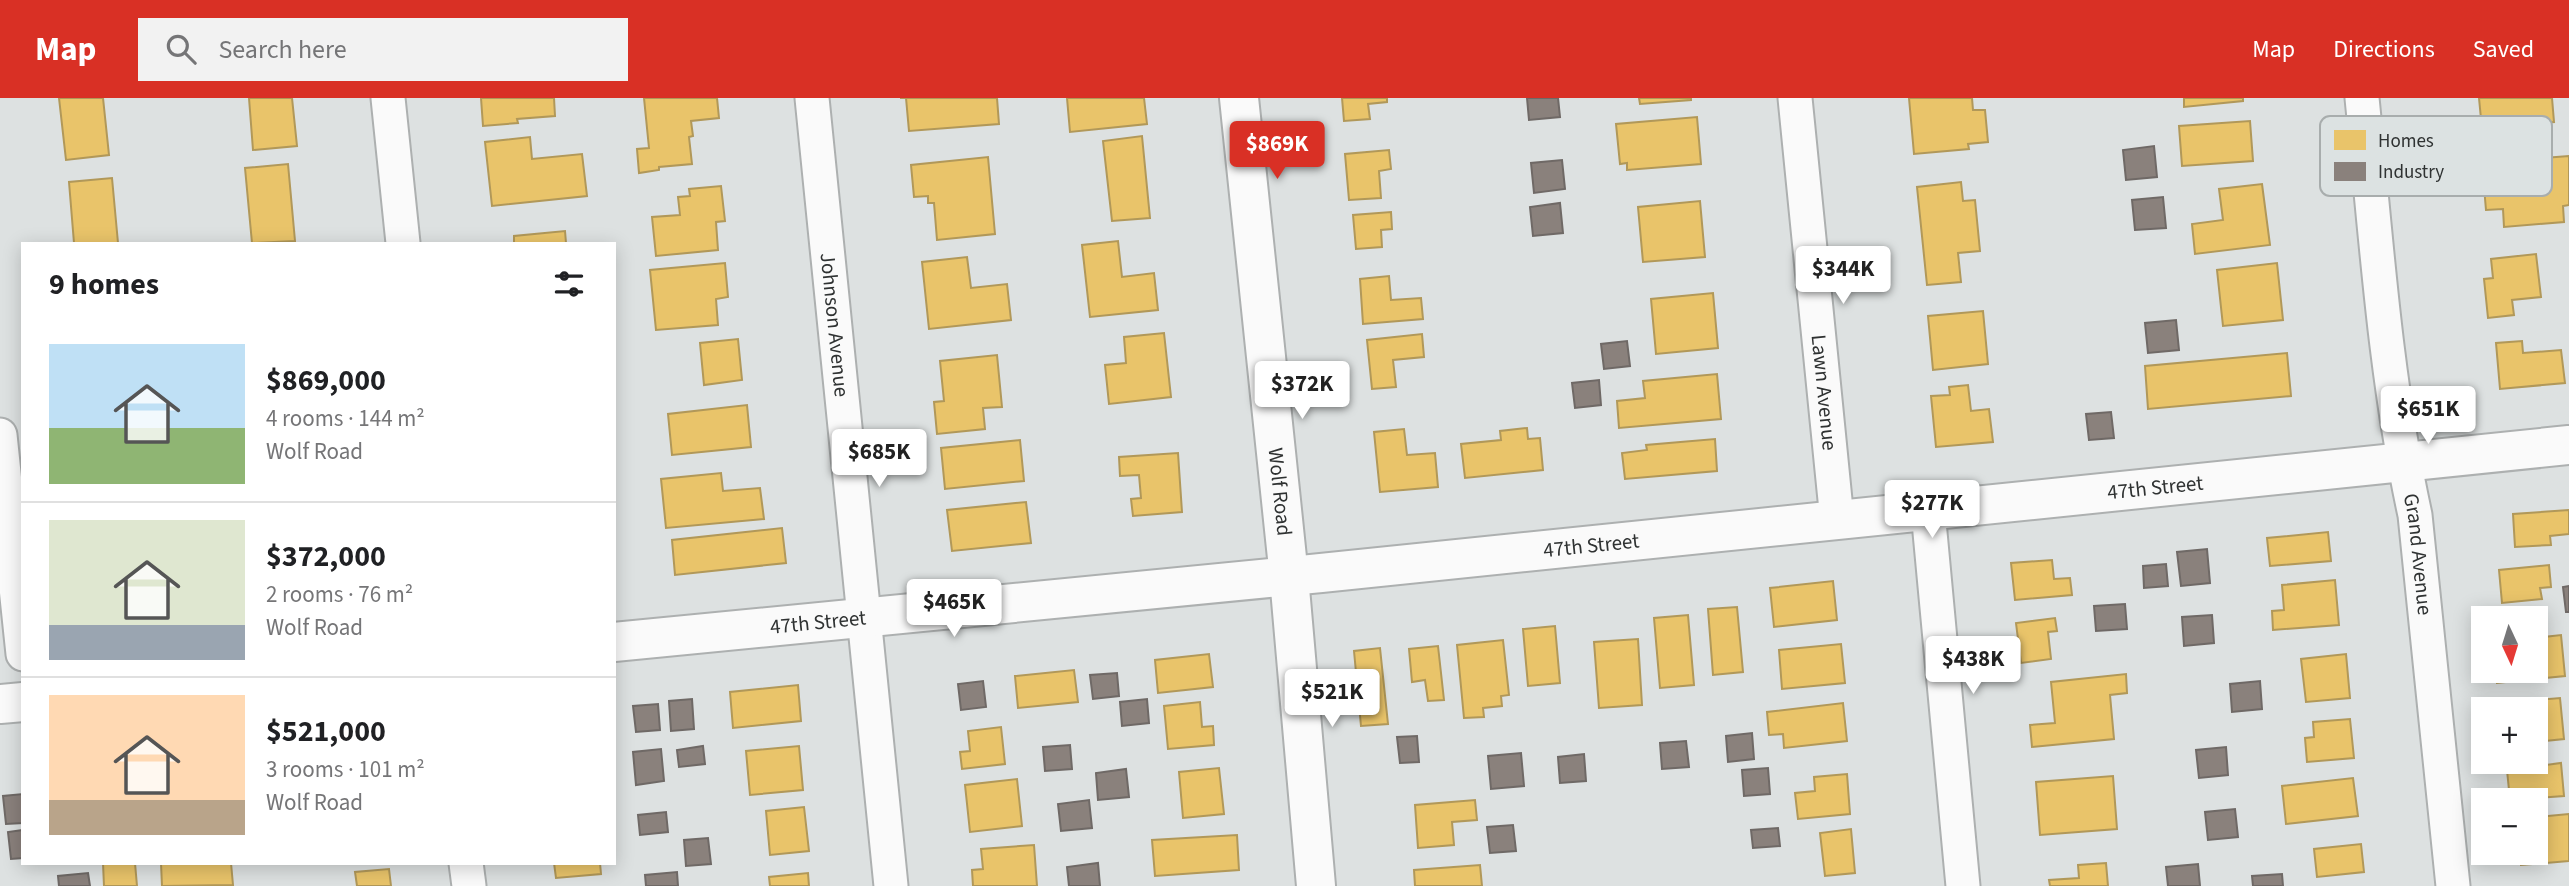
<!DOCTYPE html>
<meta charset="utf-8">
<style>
body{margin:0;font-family:"Source Sans 3",sans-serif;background:#f2f2f2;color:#202124;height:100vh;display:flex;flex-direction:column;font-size:26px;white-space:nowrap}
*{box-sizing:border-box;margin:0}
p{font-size:23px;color:#757577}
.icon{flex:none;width:38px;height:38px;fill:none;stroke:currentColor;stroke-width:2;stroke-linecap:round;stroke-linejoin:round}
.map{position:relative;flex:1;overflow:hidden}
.panel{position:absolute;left:21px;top:144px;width:595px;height:623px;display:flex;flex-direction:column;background:#fff;border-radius:0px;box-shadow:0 4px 18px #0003}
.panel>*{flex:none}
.needle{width:46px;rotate:176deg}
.controls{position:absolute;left:2471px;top:508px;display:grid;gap:14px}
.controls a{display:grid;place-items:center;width:77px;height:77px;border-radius:0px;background:#fff;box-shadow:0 4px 18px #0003;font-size:35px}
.price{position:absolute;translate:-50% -60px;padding:0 16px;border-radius:7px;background:#fff;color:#222;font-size:23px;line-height:46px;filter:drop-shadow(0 2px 4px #0008)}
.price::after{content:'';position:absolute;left:50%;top:42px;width:21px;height:16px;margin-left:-10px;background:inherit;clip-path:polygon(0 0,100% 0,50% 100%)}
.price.active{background:#d93025;color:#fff}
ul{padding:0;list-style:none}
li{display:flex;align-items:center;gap:21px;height:175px;padding:0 28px}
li+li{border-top:2px solid #e0e0e0}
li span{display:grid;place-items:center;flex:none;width:196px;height:140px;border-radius:0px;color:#555}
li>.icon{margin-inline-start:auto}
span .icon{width:84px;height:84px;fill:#fffc;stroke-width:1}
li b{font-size:30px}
h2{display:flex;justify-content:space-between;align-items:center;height:84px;padding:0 28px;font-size:30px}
header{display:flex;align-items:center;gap:42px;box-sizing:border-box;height:98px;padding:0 35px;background:#d93025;color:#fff}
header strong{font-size:33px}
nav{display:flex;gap:38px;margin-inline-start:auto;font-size:24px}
.search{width:490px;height:63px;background:#f2f2f2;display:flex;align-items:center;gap:18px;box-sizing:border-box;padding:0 24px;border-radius:0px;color:#757577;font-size:26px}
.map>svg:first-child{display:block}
.homes{fill:#e9c46a;stroke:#b19859;stroke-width:2}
.industry{fill:#8a817c;stroke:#6f6966;stroke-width:2}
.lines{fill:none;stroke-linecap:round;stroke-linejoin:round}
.minor-casing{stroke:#adb0b0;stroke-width:37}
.major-casing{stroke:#adb0b0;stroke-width:42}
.minor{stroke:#fafafa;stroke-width:33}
.major{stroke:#fafafa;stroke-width:38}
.labels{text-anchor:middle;stroke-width:7;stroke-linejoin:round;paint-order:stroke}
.street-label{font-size:21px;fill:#2f3232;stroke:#dce2e2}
.key{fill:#dce2e2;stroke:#a8adad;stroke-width:2}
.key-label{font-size:19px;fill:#2f3232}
</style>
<header>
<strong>Map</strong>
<div class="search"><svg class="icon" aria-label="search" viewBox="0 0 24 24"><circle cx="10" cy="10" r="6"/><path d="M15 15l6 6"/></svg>Search here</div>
<nav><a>Map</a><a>Directions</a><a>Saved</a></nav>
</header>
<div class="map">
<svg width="2569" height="788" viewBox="0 0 2569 788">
<rect width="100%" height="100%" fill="#dde1e1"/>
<g class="homes">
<polygon points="59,0 103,0 109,57 66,62"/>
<polygon points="249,0 292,0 297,48 253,52"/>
<polygon points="481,0 554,0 555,18 517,21 518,25 483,28"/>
<polygon points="644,0 717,0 719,20 691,23 693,38 689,39 692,66 659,69 659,72 639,75 637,51 649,50"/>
<polygon points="900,0 997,0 999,26 909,33 906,0"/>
<polygon points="1067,0 1144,0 1147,26 1070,34"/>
<polygon points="1342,0 1387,0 1387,4 1368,6 1370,21 1344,23"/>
<polygon points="1639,0 1691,0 1691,2 1640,6"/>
<polygon points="1909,0 1972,0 1973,12 1985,12 1988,44 1968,46 1969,51 1914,56"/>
<polygon points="2184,0 2243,0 2243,3 2184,9"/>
<polygon points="2479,0 2552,0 2554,24 2482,31"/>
<polygon points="1697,19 1701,66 1627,72 1627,65 1620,66 1616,26"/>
<polygon points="2250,23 2253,63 2182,68 2179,28"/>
<polygon points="1142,38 1150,120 1112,123 1103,43"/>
<polygon points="530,39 532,61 582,56 587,98 492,108 485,44"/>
<polygon points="1389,52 1391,71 1379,73 1381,100 1349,102 1345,56"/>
<polygon points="2569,58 2569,107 2563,108 2564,124 2504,129 2503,111 2486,112 2482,65"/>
<polygon points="988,59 995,136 937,142 934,105 928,105 928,98 914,99 911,67"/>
<polygon points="288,66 295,143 252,145 245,70"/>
<polygon points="112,80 118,145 74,145 69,84"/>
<polygon points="1961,84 1963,103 1975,102 1980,153 1958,155 1961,184 1927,187 1917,89"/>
<polygon points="2262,86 2270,147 2195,156 2192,126 2223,122 2219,91"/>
<polygon points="721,88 725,123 716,124 718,152 656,158 652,119 680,117 678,99 690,98 689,91"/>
<polygon points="1700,103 1705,159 1643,164 1638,109"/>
<polygon points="1391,114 1392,131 1381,132 1382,149 1356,151 1353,117"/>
<polygon points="565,133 566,145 514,145 514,138"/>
<polygon points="1118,143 1122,179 1154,175 1158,212 1090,219 1082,147"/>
<polygon points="2536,156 2541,199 2512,202 2514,217 2488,220 2484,181 2493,180 2491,161"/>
<polygon points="967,159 971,190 1007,186 1011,222 929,231 922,164"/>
<polygon points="725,165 728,199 716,201 718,227 656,232 650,172"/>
<polygon points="2277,165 2283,222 2223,228 2217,172"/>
<polygon points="1389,178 1391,202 1421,200 1423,221 1363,226 1360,181"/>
<polygon points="1713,195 1718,250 1656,256 1651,201"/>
<polygon points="1983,213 1988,266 1933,272 1928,218"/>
<polygon points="1164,235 1171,299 1109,306 1105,267 1126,265 1124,239"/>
<polygon points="1422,236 1424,259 1393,262 1396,289 1372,291 1367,242"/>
<polygon points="738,241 742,282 704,287 700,245"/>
<polygon points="2522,243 2523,255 2561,252 2565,285 2500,291 2496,245"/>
<polygon points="2287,255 2291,298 2148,311 2145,268"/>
<polygon points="997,257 1002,309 983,310 985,331 937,336 934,304 944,303 940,263"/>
<polygon points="1717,276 1721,321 1619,330 1617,303 1645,300 1643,283"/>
<polygon points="1968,287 1971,313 1989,311 1993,344 1936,349 1931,298 1950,297 1949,289"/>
<polygon points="747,307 751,349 672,357 668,316"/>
<polygon points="1527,330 1528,341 1540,340 1543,372 1465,380 1461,346 1501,342 1500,333"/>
<polygon points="1404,331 1407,357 1435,355 1438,389 1380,394 1374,334"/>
<polygon points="1715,341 1717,373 1625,381 1622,355 1647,352 1646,347"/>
<polygon points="1020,342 1024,383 945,391 941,350"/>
<polygon points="1178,355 1182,414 1133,418 1131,401 1141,400 1139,377 1120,378 1119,359"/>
<polygon points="721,375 723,393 760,390 764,421 666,430 661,381"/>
<polygon points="1026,404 1031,445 952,453 947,412"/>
<polygon points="2569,412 2569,436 2550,438 2551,447 2515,449 2513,416"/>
<polygon points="782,430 786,465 675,477 672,442"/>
<polygon points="2328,434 2331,463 2270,468 2267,440"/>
<polygon points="2052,462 2054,481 2070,480 2072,497 2015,502 2011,465"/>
<polygon points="2549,467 2551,489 2540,490 2542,501 2502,505 2499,472"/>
<polygon points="2335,482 2339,527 2273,532 2272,513 2284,512 2282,487"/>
<polygon points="1833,483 1837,522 1774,529 1770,490"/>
<polygon points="1737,509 1743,574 1713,577 1708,511"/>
<polygon points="1688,517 1694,587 1660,590 1654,520"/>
<polygon points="2055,520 2057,533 2048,534 2051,561 2021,565 2016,525"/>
<polygon points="1555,528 1560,585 1528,588 1523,531"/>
<polygon points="2561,537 2565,578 2497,585 2495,572 2536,572 2536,553 2545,552 2544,539"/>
<polygon points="1638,541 1642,607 1599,610 1594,544"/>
<polygon points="1503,542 1509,597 1501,598 1502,608 1483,610 1484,619 1464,620 1457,547"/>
<polygon points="1841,546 1845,585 1782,591 1779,552"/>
<polygon points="1438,548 1444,602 1428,603 1425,582 1412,584 1409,551"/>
<polygon points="1380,550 1388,626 1361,628 1354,553"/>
<polygon points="1209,556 1213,589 1158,595 1155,562"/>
<polygon points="2346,556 2350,600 2306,604 2301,561"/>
<polygon points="1074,572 1078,604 1018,610 1015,578"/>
<polygon points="2126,576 2127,595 2110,597 2114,641 2032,649 2030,627 2055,625 2051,584"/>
<polygon points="798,587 801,623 733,630 730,594"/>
<polygon points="2560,600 2564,641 2536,644 2536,611 2503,611 2502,605"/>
<polygon points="1200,604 1202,629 1213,628 1214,647 1168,651 1164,608"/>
<polygon points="1843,605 1847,643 1784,650 1783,636 1769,637 1767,614"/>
<polygon points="2350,621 2354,660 2307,664 2305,640 2314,639 2313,624"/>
<polygon points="1001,629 1005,666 962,671 960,654 970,653 968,633"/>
<polygon points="799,648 803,692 750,697 746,653"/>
<polygon points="2561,665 2564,698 2510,702 2507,672"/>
<polygon points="1219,670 1224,716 1183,720 1179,674"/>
<polygon points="1847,676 1850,716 1798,721 1795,695 1815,693 1814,679"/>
<polygon points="2113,678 2117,731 2040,737 2036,684"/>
<polygon points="2353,680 2358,718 2286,726 2282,688"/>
<polygon points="1017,681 1022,728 970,734 965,687"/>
<polygon points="1475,702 1477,722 1452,724 1454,747 1418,750 1415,707"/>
<polygon points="804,709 809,753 770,757 766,713"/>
<polygon points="2569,716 2569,763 2521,767 2520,754 2536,754 2536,719"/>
<polygon points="1851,731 1855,775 1825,778 1820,735"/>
<polygon points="1237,737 1239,772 1155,778 1152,742"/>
<polygon points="2361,746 2364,774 2317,779 2314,751"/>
<polygon points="1034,747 1037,788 973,788 972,772 983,771 981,751"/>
<polygon points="103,765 135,765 137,788 104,788"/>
<polygon points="161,765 231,765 233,787 162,788"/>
<polygon points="554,765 600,765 601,776 556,780"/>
<polygon points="2106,765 2108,788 2050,788 2049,782 2079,780 2078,767"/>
<polygon points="1480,767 1482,788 1415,788 1414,772"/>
<polygon points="389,771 391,788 357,788 355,774"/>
<polygon points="808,775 809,788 770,788 769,779"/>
</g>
<g class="industry">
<polygon points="1527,0 1558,0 1560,19 1529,22"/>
<polygon points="2154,48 2157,79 2126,82 2123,52"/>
<polygon points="1562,62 1565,91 1534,95 1531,65"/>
<polygon points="2163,99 2166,130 2135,132 2132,102"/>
<polygon points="1560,105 1563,135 1533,138 1530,109"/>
<polygon points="2176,222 2179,252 2148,255 2145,225"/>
<polygon points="1627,243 1630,268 1604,271 1601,246"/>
<polygon points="1599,282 1601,307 1575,310 1572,285"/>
<polygon points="2111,314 2114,340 2089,342 2086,316"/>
<polygon points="2207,451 2210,485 2181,488 2177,454"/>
<polygon points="2166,466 2168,488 2144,490 2143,468"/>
<polygon points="2569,488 2569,514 2566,514 2563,489"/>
<polygon points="2125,506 2127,531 2096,533 2094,508"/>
<polygon points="2212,517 2214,545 2184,548 2182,519"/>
<polygon points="1117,575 1119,598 1093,601 1090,577"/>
<polygon points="983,583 986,609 961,612 958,586"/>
<polygon points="2260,583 2262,611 2232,614 2230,586"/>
<polygon points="692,601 694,631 671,633 669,603"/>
<polygon points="1147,601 1149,625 1122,628 1120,604"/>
<polygon points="658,606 660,632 636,634 633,608"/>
<polygon points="1752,635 1754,661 1728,664 1726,638"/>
<polygon points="1417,638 1419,664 1400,665 1397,639"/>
<polygon points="1686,643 1689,669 1662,671 1660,645"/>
<polygon points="1070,647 1072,671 1045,673 1043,649"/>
<polygon points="703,648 705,666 679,669 677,652"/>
<polygon points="2226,649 2228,677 2199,680 2196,652"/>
<polygon points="661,651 664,683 636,687 633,654"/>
<polygon points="1521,655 1524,688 1491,691 1488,658"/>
<polygon points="1584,656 1586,683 1560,685 1558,659"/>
<polygon points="1768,670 1770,696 1744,698 1742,672"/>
<polygon points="1126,671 1129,699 1098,702 1096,675"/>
<polygon points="23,696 23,725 6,726 3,698"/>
<polygon points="1089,702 1092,730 1061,733 1058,706"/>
<polygon points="2235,711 2238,739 2208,742 2205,714"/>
<polygon points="666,714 668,734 640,737 638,717"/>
<polygon points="1513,727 1516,753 1490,755 1487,729"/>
<polygon points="1778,730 1780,748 1753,750 1751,732"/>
<polygon points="23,732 23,760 11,761 8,734"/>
<polygon points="708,740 711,766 686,768 684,742"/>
<polygon points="1098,765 1100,788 1069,788 1067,769"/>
<polygon points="2198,766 2200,788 2168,788 2166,769"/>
<polygon points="677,774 678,788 646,788 645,777"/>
<polygon points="88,775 90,788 59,788 58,778"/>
<polygon points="2282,776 2283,788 2253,788 2252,778"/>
</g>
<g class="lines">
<g class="minor-casing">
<g id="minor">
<polyline points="388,0 403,145"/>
<path id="s1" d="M 812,0 L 891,788"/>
<path id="s2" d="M 1795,0 L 1837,422"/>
<path id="s3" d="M 2362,0 C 2376,139 2385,280 2415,417 L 2453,788"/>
<polyline points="0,337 23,556"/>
<polyline points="1928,413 1963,788"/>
<polyline points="466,765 469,788"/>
</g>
</g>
<g class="major-casing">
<g id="major">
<path id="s4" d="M 1239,0 L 1289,479 L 1316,788"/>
<path id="s5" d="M 614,544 L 1321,475 L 2569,347"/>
<polyline points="0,606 23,604"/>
</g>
</g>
<use href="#minor" class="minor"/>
<use href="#major" class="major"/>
</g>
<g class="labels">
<g class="street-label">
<text dy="7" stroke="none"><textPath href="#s1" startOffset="228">Johnson Avenue</textPath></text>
<text dy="7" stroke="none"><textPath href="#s2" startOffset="296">Lawn Avenue</textPath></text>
<text dy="7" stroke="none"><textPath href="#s5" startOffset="1549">47th Street</textPath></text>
<text dy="7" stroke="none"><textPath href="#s4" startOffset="396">Wolf Road</textPath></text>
<text dy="7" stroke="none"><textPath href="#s5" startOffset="982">47th Street</textPath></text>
<text dy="7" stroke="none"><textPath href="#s3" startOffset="460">Grand Avenue</textPath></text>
<text dy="7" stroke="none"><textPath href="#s5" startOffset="205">47th Street</textPath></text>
</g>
</g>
<rect x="2320" y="18" width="232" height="80" rx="10" class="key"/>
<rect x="2334" y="32" width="32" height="20" fill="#e9c46a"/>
<rect x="2334" y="64" width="32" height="19" fill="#8a817c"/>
<g class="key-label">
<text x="2378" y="49">Homes</text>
<text x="2378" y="80">Industry</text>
</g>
</svg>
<div class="controls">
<a><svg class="needle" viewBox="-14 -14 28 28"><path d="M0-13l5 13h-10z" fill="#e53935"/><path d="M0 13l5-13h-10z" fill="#757577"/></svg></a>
<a>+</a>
<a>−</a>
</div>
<b class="price active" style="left:1277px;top:83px">$869K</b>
<b class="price" style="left:1843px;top:208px">$344K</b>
<b class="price" style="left:1302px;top:323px">$372K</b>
<b class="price" style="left:2428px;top:348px">$651K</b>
<b class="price" style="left:879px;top:391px">$685K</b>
<b class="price" style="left:1932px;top:442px">$277K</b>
<b class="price" style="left:954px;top:541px">$465K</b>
<b class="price" style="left:1973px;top:598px">$438K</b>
<b class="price" style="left:1332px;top:631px">$521K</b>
<section class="panel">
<h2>9 homes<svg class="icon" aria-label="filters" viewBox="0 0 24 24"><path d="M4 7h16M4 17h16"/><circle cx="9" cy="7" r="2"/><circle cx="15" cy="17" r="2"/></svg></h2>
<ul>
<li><span style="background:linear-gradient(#bfe0f5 60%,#8fb573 0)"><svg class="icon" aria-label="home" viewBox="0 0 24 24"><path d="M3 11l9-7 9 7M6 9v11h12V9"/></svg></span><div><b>$869,000</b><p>4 rooms · 144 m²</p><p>Wolf Road</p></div></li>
<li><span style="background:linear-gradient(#dfe7d0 75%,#9aa5b1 0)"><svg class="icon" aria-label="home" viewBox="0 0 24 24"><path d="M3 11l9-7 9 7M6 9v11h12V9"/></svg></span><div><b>$372,000</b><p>2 rooms · 76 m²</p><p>Wolf Road</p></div></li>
<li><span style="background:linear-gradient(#ffd9b3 75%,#b9a48a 0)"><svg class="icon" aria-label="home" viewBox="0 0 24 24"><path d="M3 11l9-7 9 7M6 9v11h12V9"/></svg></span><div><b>$521,000</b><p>3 rooms · 101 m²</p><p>Wolf Road</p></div></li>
</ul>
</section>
</div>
